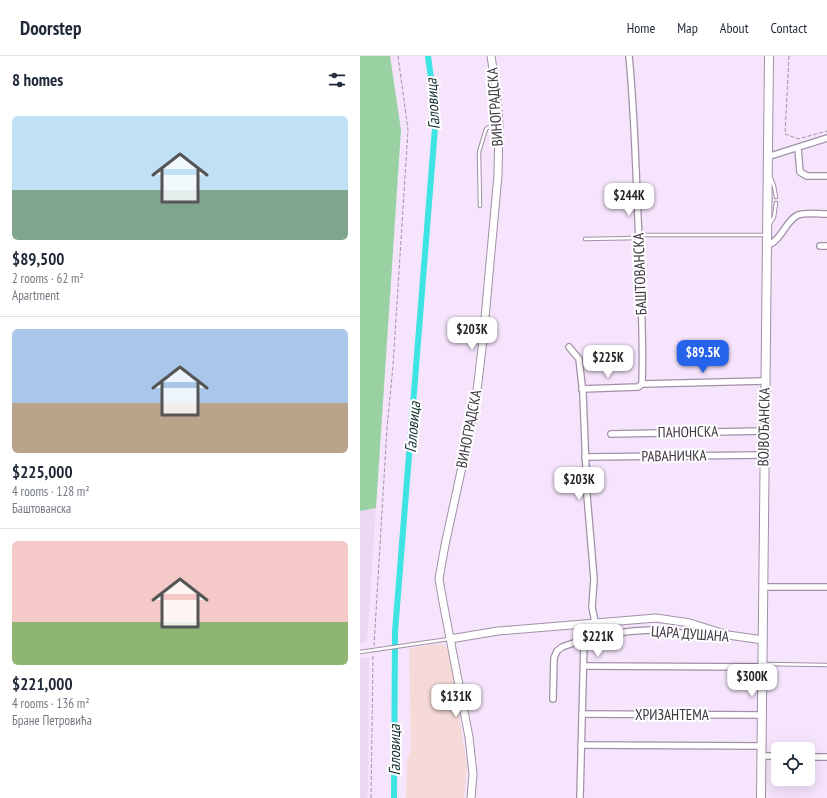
<!DOCTYPE html>
<meta charset="utf-8">
<style>
body{margin:0;font-family:"PT Sans Narrow",sans-serif;background:#f6f6f7;color:#1f2937;height:100vh;display:flex;flex-direction:column;font-size:15px;white-space:nowrap}
*{box-sizing:border-box;margin:0}
p{font-size:13px;color:#747a83}
.icon{flex:none;width:22px;height:22px;fill:none;stroke:currentColor;stroke-width:2;stroke-linecap:round;stroke-linejoin:round}
.map{position:relative;flex:1;overflow:hidden}
.drawer{display:flex;flex-direction:column;background:#fff;width:360px}
.drawer>*{flex:none}
.tools{position:absolute;left:411px;top:686px;display:grid;gap:8px}
.tools a{display:grid;place-items:center;width:44px;height:44px;border-radius:6px;background:#fff;box-shadow:0 4px 16px #0002;font-size:20px}
.price{position:absolute;translate:-50% -34px;padding:0 9px;border-radius:8px;background:#fff;color:#222;font-size:13px;line-height:26px;filter:drop-shadow(0 1px 2px #0008)}
.price::after{content:'';position:absolute;left:50%;top:24px;width:12px;height:9px;margin-left:-6px;background:inherit;clip-path:polygon(0 0,100% 0,50% 100%)}
.price.selected{background:#2563eb;color:#fff}
ul{padding:0;list-style:none}
li{display:grid;align-content:center;gap:8px;height:212px;padding:0 12px}
li+li{border-top:1px solid #e0e1e3}
li span{display:grid;place-items:center;height:124px;border-radius:6px;color:#555}
li>.icon{margin-inline-start:auto}
span .icon{width:72px;height:72px;fill:#fffc;stroke-width:1}
li b{font-size:17px}
h2{display:flex;justify-content:space-between;align-items:center;height:48px;padding:0 12px;font-size:17px}
header{display:flex;align-items:center;gap:24px;box-sizing:border-box;height:56px;padding:0 20px;background:#fff;border-bottom:1px solid #e0e1e3}
header strong{font-size:19px}
nav{display:flex;gap:22px;margin-inline-start:auto;font-size:14px}
main{display:flex;flex:1;min-height:0}
.map>svg:first-child{display:block}
.commercial{fill:#f5dad8}
.built{fill:#ecd7f5}
.green{fill:#9ad1a2}
.lines{fill:none;stroke-linecap:round;stroke-linejoin:round}
.canal{stroke:#3ee3e3;stroke-width:6}
.service-casing{stroke:#a191a7;stroke-width:4.5}
.minor-casing{stroke:#a191a7;stroke-width:8}
.tertiary-casing{stroke:#a191a7;stroke-width:9}
.secondary-casing{stroke:#a191a7;stroke-width:10}
.path{stroke:#a195a6;stroke-width:1;stroke-dasharray:4 2;stroke-linecap:butt}
.service{stroke:#fff;stroke-width:2.5}
.minor{stroke:#fff;stroke-width:5.5}
.tertiary{stroke:#fff;stroke-width:7}
.secondary{stroke:#fff;stroke-width:8}
.labels{text-anchor:middle;stroke-width:4;stroke-linejoin:round;paint-order:stroke}
.street-label{font-size:15px;fill:#3d3740;stroke:#fff}
.water-label{font-size:16px;font-style:italic;fill:#173131;stroke:#fff}
</style>
<header>
<strong>Doorstep</strong>
<nav><a>Home</a><a>Map</a><a>About</a><a>Contact</a></nav>
</header>
<main>
<section class="drawer">
<h2>8 homes<svg class="icon" aria-label="filters" viewBox="0 0 24 24"><path d="M4 7h16M4 17h16"/><circle cx="9" cy="7" r="2"/><circle cx="15" cy="17" r="2"/></svg></h2>
<ul>
<li><span style="background:linear-gradient(#bfe0f5 60%,#7fa58c 0)"><svg class="icon" aria-label="home" viewBox="0 0 24 24"><path d="M3 11l9-7 9 7M6 9v11h12V9"/></svg></span><div><b>$89,500</b><p>2 rooms · 62 m²</p><p>Apartment</p></div></li>
<li><span style="background:linear-gradient(#a9c7e8 60%,#b9a48a 0)"><svg class="icon" aria-label="home" viewBox="0 0 24 24"><path d="M3 11l9-7 9 7M6 9v11h12V9"/></svg></span><div><b>$225,000</b><p>4 rooms · 128 m²</p><p>Баштованска</p></div></li>
<li><span style="background:linear-gradient(#f6c9c9 65%,#8fb573 0)"><svg class="icon" aria-label="home" viewBox="0 0 24 24"><path d="M3 11l9-7 9 7M6 9v11h12V9"/></svg></span><div><b>$221,000</b><p>4 rooms · 136 m²</p><p>Бране Петровића</p></div></li>
</ul>
</section>
<div class="map">
<svg width="467" height="742" viewBox="0 0 467 742">
<rect width="100%" height="100%" fill="#f5e4fc"/>
<polygon class="commercial" points="77,588 83,588 89,595 107,711 104,742 46,742 47,703 51,694 49,594 51,592"/>
<g class="built">
<polygon points="16,452 7,586 0,587 0,455"/>
<polygon points="9,601 8,738 7,742 0,742 0,602"/>
</g>
<polygon class="green" points="0,0 30,0 41,74 16,452 0,455"/>
<g class="lines">
<polyline class="canal" points="34,742 35,576 76,59 68,0"/>
<g class="service-casing">
<g id="service">
<polyline points="411,122 414,130 416,141"/>
<polyline points="120,150 119,96 126,73 129,71 137,74"/>
<polyline points="409,169 414,161 416,147"/>
<polyline points="279,179 406,179"/>
<polyline points="225,183 278,182"/>
<polyline points="0,596 89,583"/>
<polyline points="405,608 467,609"/>
</g>
</g>
<g class="minor-casing">
<g id="minor">
<polyline points="438,92 440,116 447,120 467,120"/>
<polyline points="407,101 467,82"/>
<path d="M 407,190 C 422,184 426,164 438,159 C 446,156 458,158 467,158"/>
<polyline points="460,190 467,190"/>
<polyline points="209,291 219,303 223,338 227,439 234,523 232,551 235,566"/>
<polyline points="282,328 405,325"/>
<path d="M 222,333 L 278,331 L 282,328 C 284,280 280,232 279,185 C 276,123 275,61 269,0"/>
<polyline points="251,378 404,375"/>
<polyline points="225,401 404,399"/>
<polyline points="403,531 467,531"/>
<polyline points="224,610 402,611"/>
<path d="M 193,643 L 194,602 L 197,595 L 202,591 C 232,580 267,574 299,574 C 317,574 343,585 359,577"/>
<polyline points="222,658 402,659"/>
<polyline points="221,689 401,690"/>
<polyline points="401,700 418,700"/>
<polyline points="448,701 467,701"/>
<polyline points="220,742 224,585"/>
</g>
</g>
<g class="tertiary-casing">
<g id="tertiary">
<polyline points="90,583 138,575 296,562 330,567 368,579 403,584"/>
<polyline points="111,742 113,718 109,681 83,546 79,523 85,489 115,351 123,284 138,119 139,68 135,26 131,0"/>
</g>
</g>
<g class="secondary-casing">
<polyline id="secondary" points="401,742 409,0"/>
</g>
<g class="path">
<polyline points="429,0 425,78 438,83 467,75"/>
<polyline points="14,590 27,372 33,310 48,74 38,0"/>
<polyline points="11,742 13,599"/>
</g>
<use href="#service" class="service"/>
<use href="#minor" class="minor"/>
<use href="#tertiary" class="tertiary"/>
<use href="#secondary" class="secondary"/>
</g>
<g class="labels">
<g class="street-label">
<text transform="translate(135 51) rotate(-94)" y="5">ВИНОГРАДСКА</text>
<text transform="translate(280 218) rotate(-92)" y="5">БАШТОВАНСКА</text>
<text transform="translate(404 371) rotate(-89)" y="5">ВОЈВОЂАНСКА</text>
<text transform="translate(109 373) rotate(-79)" y="5">ВИНОГРАДСКА</text>
<text transform="translate(328 376) rotate(-1)" y="5">ПАНОНСКА</text>
<text transform="translate(314 400) rotate(-1)" y="5">РАВАНИЧКА</text>
<text transform="translate(330 578) rotate(4)" y="5">ЦАРА ДУШАНА</text>
<text x="312" y="664">ХРИЗАНТЕМА</text>
</g>
<g class="water-label">
<text transform="translate(72 48) rotate(-94)" y="6">Галовица</text>
<text transform="translate(52 371) rotate(-85)" y="6">Галовица</text>
<text transform="translate(34 694) rotate(-90)" y="6">Галовица</text>
</g>
</g>
</svg>
<div class="tools">
<a><svg class="icon" aria-label="locate" viewBox="0 0 24 24"><circle cx="12" cy="12" r="6"/><path d="M12 2v4M12 18v4M2 12h4M18 12h4"/></svg></a>
</div>
<b class="price" style="left:269px;top:161px">$244K</b>
<b class="price" style="left:112px;top:295px">$203K</b>
<b class="price selected" style="left:343px;top:318px">$89.5K</b>
<b class="price" style="left:248px;top:323px">$225K</b>
<b class="price" style="left:219px;top:445px">$203K</b>
<b class="price" style="left:238px;top:602px">$221K</b>
<b class="price" style="left:392px;top:642px">$300K</b>
<b class="price" style="left:96px;top:662px">$131K</b>
</div>
</main>
